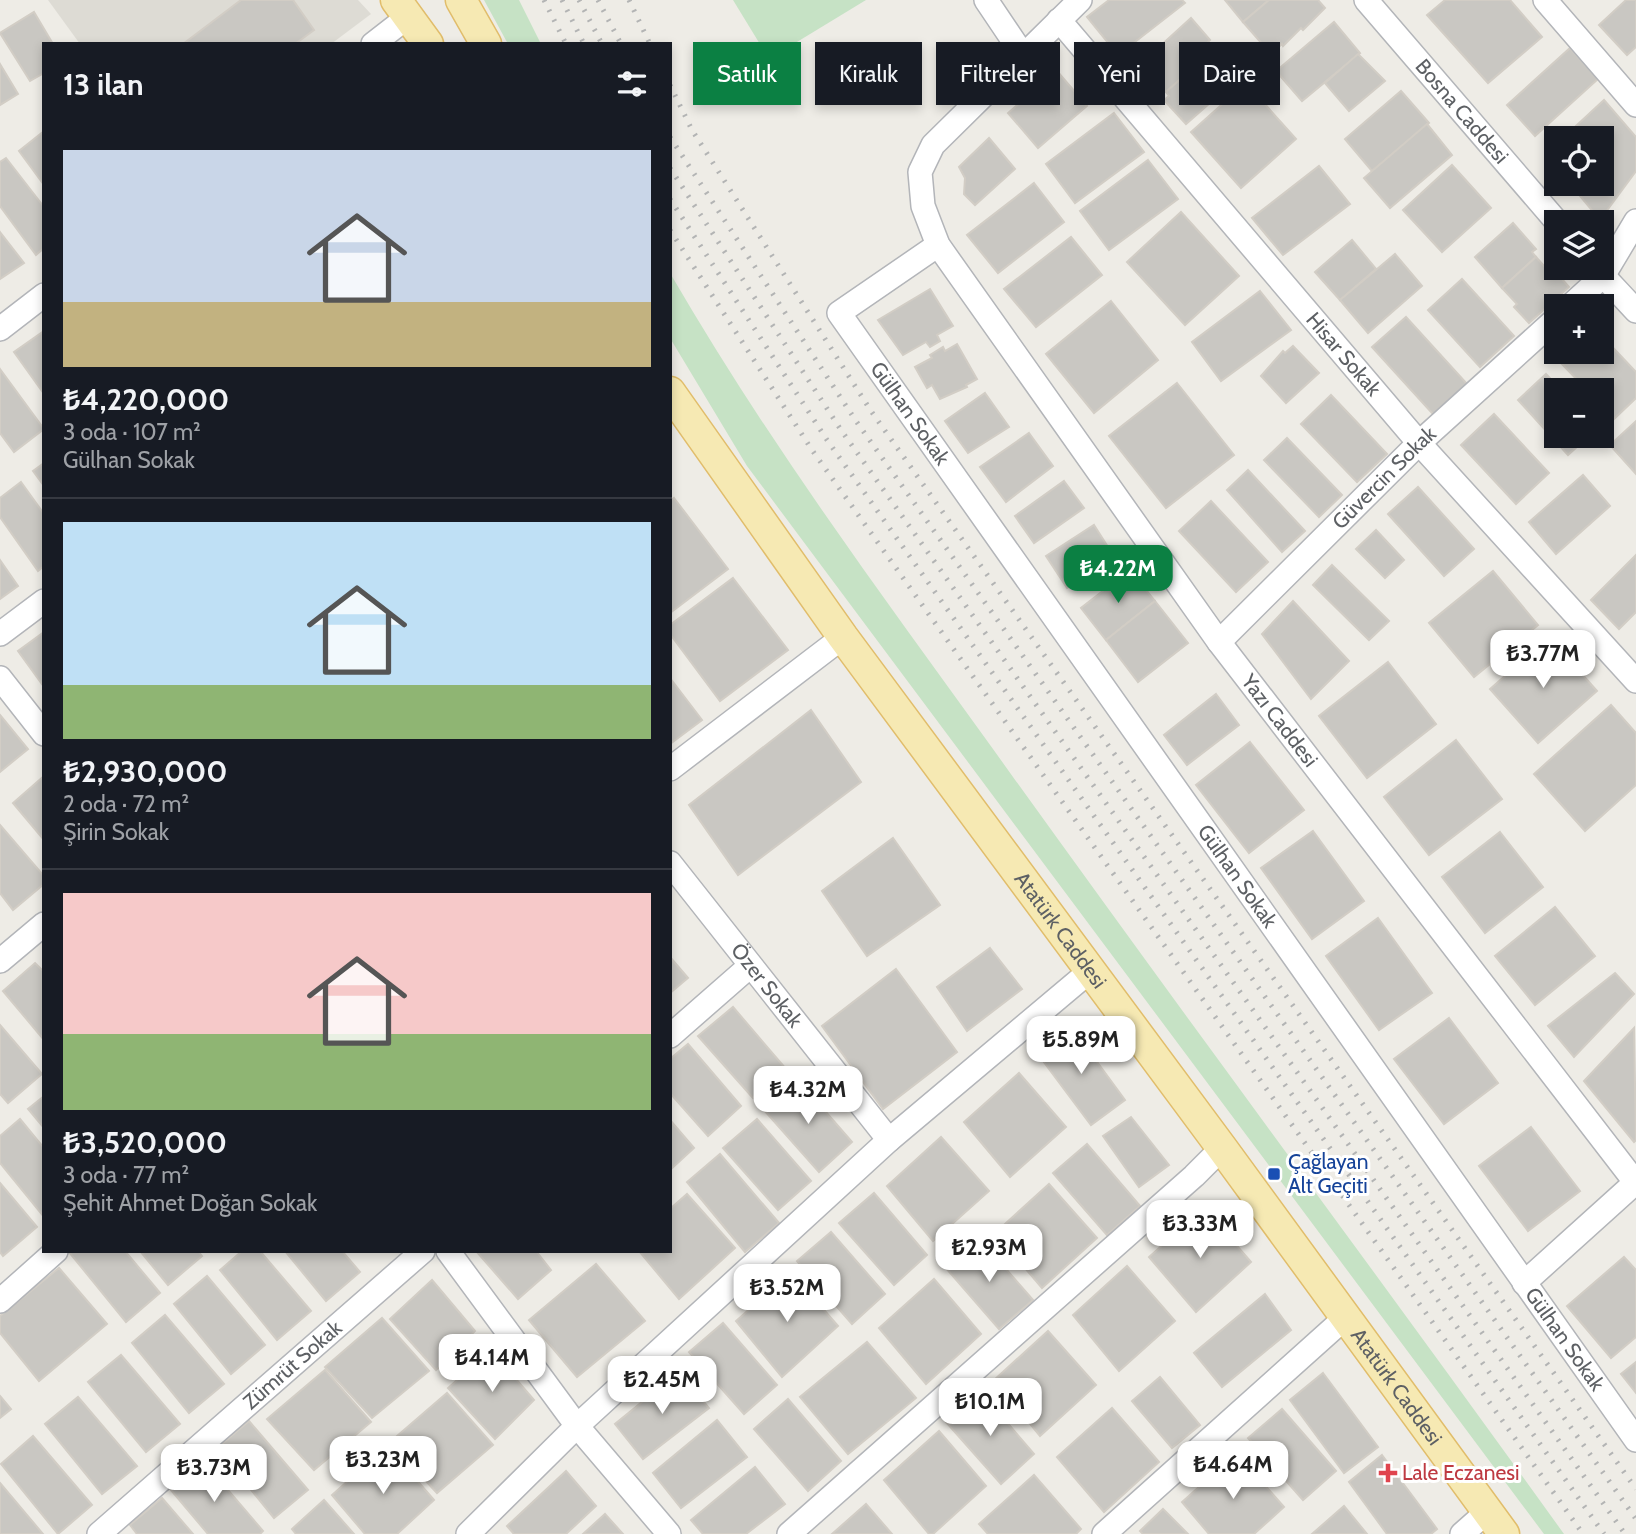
<!DOCTYPE html>
<html lang="tr">
<meta charset="utf-8">
<style>
body{margin:0;font-family:Cabin,sans-serif;background:#242831;color:#f1f3f6;height:100vh;display:flex;flex-direction:column;font-size:26px;white-space:nowrap}
*{box-sizing:border-box;margin:0}
p{font-size:23px;color:#9ea1a6}
.icon{flex:none;width:38px;height:38px;fill:none;stroke:currentColor;stroke-width:2;stroke-linecap:round;stroke-linejoin:round}
.map{position:relative;flex:1;overflow:hidden}
.drawer{position:absolute;left:42px;top:42px;width:630px;height:1211px;display:flex;flex-direction:column;background:#171b24;border-radius:0px;box-shadow:0 4px 10px #0003}
.drawer>*{flex:none}
.banner{position:absolute;left:693px;top:42px;width:665px;height:63px;display:flex;gap:14px}
.tools{position:absolute;left:1544px;top:126px;display:grid;gap:14px}
.tools a{display:grid;place-items:center;width:70px;height:70px;border-radius:0px;background:#171b24;box-shadow:0 4px 10px #0003;font-size:35px}
.price{position:absolute;translate:-50% -60px;padding:0 16px;border-radius:14px;background:#fff;color:#222;font-size:23px;line-height:46px;filter:drop-shadow(0 2px 4px #0008)}
.price::after{content:'';position:absolute;left:50%;top:42px;width:21px;height:16px;margin-left:-10px;background:inherit;clip-path:polygon(0 0,100% 0,50% 100%)}
.price.active{background:#0b8043;color:#fff}
ul{padding:0;list-style:none}
li{display:grid;align-content:center;gap:14px;height:371px;padding:0 21px}
li+li{border-top:2px solid #363941}
li span{display:grid;place-items:center;height:217px;border-radius:0px;color:#555}
li>.icon{margin-inline-start:auto}
span .icon{width:126px;height:126px;fill:#fffc;stroke-width:1}
li b{font-size:30px}
h2{display:flex;justify-content:space-between;align-items:center;height:84px;padding:0 21px;font-size:30px}
.pill{padding:0 24px;border-radius:0px;background:#171b24;box-shadow:0 4px 10px #0003;font-size:24px;line-height:63px}
.pill.active{background:#0b8043;color:#fff}
.map>svg:first-child{display:block}
.education{fill:#dddbd4}
.green{fill:#c6e2c5}
.building{fill:#c9c7c2;stroke:#d2cdc5;stroke-width:2}
.lines{fill:none;stroke-linecap:round;stroke-linejoin:round}
.minor-casing{stroke:#b3b5b9;stroke-width:26}
.major-casing{stroke:#e1bd6b;stroke-width:33}
.minor{stroke:#fff;stroke-width:23}
.major{stroke:#f6e9b3;stroke-width:30}
.rail{stroke:#b3b4b4;stroke-width:5;stroke-dasharray:2 9;stroke-linecap:butt}
.transit-dot{fill:#1a4fb4;stroke:#fff;stroke-width:2.5}
.health-dot{fill:#e0444e;stroke:#fff;stroke-width:2.5}
.labels{text-anchor:middle;stroke-width:6;stroke-linejoin:round;paint-order:stroke}
.street-label{font-size:21px;fill:#5d6064;stroke:#fff}
.transit-label{font-size:21px;fill:#164399;stroke:#fff;text-anchor:start}
.health-label{font-size:21px;fill:#be3a42;stroke:#fff;text-anchor:start}
</style>
<div class="map">
<svg width="1636" height="1534" viewBox="0 0 1636 1534">
<rect width="100%" height="100%" fill="#eeece6"/>
<polygon class="education" points="48,0 358,0 371,14 331,44 80,44"/>
<g class="green">
<polygon points="484,0 519,0 541,44 508,44"/>
<polygon points="733,0 866,0 769,59"/>
<path d="M 670,273 C 766,439 881,594 993,749 C 1181,1012 1375,1271 1564,1534 L 1544,1534 L 747,466 L 670,338 Z"/>
</g>
<g class="building">
<polygon points="241,0 293,0 314,30 295,44 183,44"/>
<polygon points="1109,0 1182,0 1185,3 1118,55 1087,17"/>
<polygon points="1225,0 1269,0 1243,22"/>
<polygon points="1269,0 1318,0 1325,8 1303,30 1301,28 1283,46 1282,44 1271,54 1243,22"/>
<polygon points="1445,0 1510,0 1542,37 1488,83 1427,15"/>
<polygon points="1626,0 1636,0 1636,47 1627,55 1599,25"/>
<polygon points="34,12 53,44 44,44 44,73 30,81 0,33"/>
<polygon points="1191,18 1210,40 1208,42 1214,49 1166,92 1160,85 1155,90 1135,69"/>
<polygon points="1334,22 1360,53 1302,101 1276,71"/>
<polygon points="1570,48 1598,79 1535,136 1507,105"/>
<polygon points="1214,49 1217,53 1221,49 1243,74 1186,124 1164,100 1169,96 1166,92"/>
<polygon points="1358,54 1385,81 1349,111 1325,83"/>
<polygon points="0,64 18,94 0,105"/>
<polygon points="1057,71 1087,106 1038,148 1008,113"/>
<polygon points="1246,83 1296,139 1241,188 1191,132"/>
<polygon points="1401,91 1429,123 1372,171 1345,139"/>
<polygon points="1604,100 1636,137 1636,171 1600,220 1570,184 1601,184 1601,138 1563,138"/>
<polygon points="1114,113 1144,152 1075,203 1046,164"/>
<polygon points="1427,124 1452,155 1390,208 1364,178"/>
<polygon points="44,131 44,185 19,151"/>
<polygon points="989,138 1015,169 975,205 964,194 965,178 959,167"/>
<polygon points="6,158 44,207 44,248 36,255 0,206 0,162"/>
<polygon points="1148,160 1178,199 1109,250 1080,211"/>
<polygon points="1452,165 1491,208 1442,252 1403,210"/>
<polygon points="1319,166 1350,204 1283,255 1252,218"/>
<polygon points="1034,183 1064,222 998,273 967,235"/>
<polygon points="1181,212 1239,276 1185,325 1127,262"/>
<polygon points="1513,223 1536,249 1532,252 1536,257 1502,288 1475,257"/>
<polygon points="0,232 24,263 0,279"/>
<polygon points="1071,237 1102,275 1036,327 1004,289"/>
<polygon points="1352,240 1376,269 1340,300 1315,272"/>
<polygon points="1395,254 1422,286 1368,333 1340,300"/>
<polygon points="1536,257 1544,266 1547,262 1569,287 1529,323 1514,307 1517,304 1502,288"/>
<polygon points="1462,279 1514,336 1480,367 1428,310"/>
<polygon points="930,289 953,326 937,335 940,341 930,347 926,342 903,355 878,320"/>
<polygon points="1260,291 1291,330 1221,381 1192,342"/>
<polygon points="1111,301 1158,360 1094,413 1046,354"/>
<polygon points="1406,317 1467,384 1433,414 1372,347"/>
<polygon points="44,331 44,394 14,352"/>
<polygon points="1601,335 1636,372 1636,398 1614,419 1601,405 1601,390 1587,390 1558,360 1566,352 1601,352"/>
<polygon points="957,344 977,379 966,385 967,387 940,399 932,385 927,388 915,367 932,358 930,355 943,347 945,351"/>
<polygon points="1293,346 1319,373 1286,403 1261,376 1283,351 1285,353"/>
<polygon points="0,369 44,429 14,452 0,433"/>
<polygon points="1546,374 1561,390 1556,390 1556,436 1589,436 1568,455 1518,400"/>
<polygon points="1177,383 1234,455 1166,508 1109,436"/>
<polygon points="985,393 1009,427 968,453 945,421"/>
<polygon points="1331,395 1387,454 1357,482 1301,424"/>
<polygon points="1494,414 1549,473 1516,504 1461,445"/>
<polygon points="1636,421 1636,474 1610,445"/>
<polygon points="1029,433 1053,466 1006,502 980,467"/>
<polygon points="1287,438 1342,495 1319,517 1264,460"/>
<polygon points="44,463 44,486 33,471"/>
<polygon points="1248,470 1305,531 1282,552 1227,490"/>
<polygon points="1583,475 1610,506 1556,554 1529,522"/>
<polygon points="1064,481 1084,508 1034,543 1015,516"/>
<polygon points="21,482 44,514 44,566 38,571 0,517 0,498"/>
<polygon points="1418,487 1474,549 1444,576 1388,514"/>
<polygon points="674,498 728,569 670,613 670,501"/>
<polygon points="1211,501 1268,562 1236,592 1179,531"/>
<polygon points="1094,525 1115,558 1101,567 1101,569 1067,588 1046,556"/>
<polygon points="1376,530 1404,560 1385,578 1356,549"/>
<polygon points="1636,555 1636,612 1619,629 1591,600"/>
<polygon points="0,560 18,586 0,599"/>
<polygon points="1332,565 1389,621 1369,640 1313,585"/>
<polygon points="1130,570 1155,601 1106,640 1081,608"/>
<polygon points="1493,571 1538,625 1474,677 1429,623"/>
<polygon points="733,578 788,650 720,701 670,634 670,625"/>
<polygon points="1155,601 1188,643 1138,682 1106,640"/>
<polygon points="1293,601 1349,661 1311,699 1262,634"/>
<polygon points="44,632 44,687 18,651"/>
<polygon points="1549,637 1597,691 1538,743 1490,689"/>
<polygon points="1388,662 1436,724 1367,778 1319,716"/>
<polygon points="670,678 702,720 670,744"/>
<polygon points="1216,694 1239,725 1187,765 1164,735"/>
<polygon points="1611,705 1636,733 1636,785 1585,831 1534,774"/>
<polygon points="811,710 861,782 738,875 689,805"/>
<polygon points="0,715 28,749 0,772"/>
<polygon points="1456,740 1502,799 1429,855 1384,797"/>
<polygon points="1250,742 1304,810 1249,853 1196,785"/>
<polygon points="44,776 44,840 13,803"/>
<polygon points="0,825 44,876 44,884 13,910 0,893"/>
<polygon points="1313,831 1364,901 1312,939 1261,868"/>
<polygon points="1500,832 1543,887 1485,933 1442,877"/>
<polygon points="893,838 940,905 867,956 822,891"/>
<polygon points="1555,907 1595,956 1535,1005 1495,956"/>
<polygon points="1378,918 1432,993 1379,1030 1326,956"/>
<polygon points="990,948 1022,989 967,1031 937,987"/>
<polygon points="670,957 688,978 670,993"/>
<polygon points="35,963 44,972 44,1040 3,991"/>
<polygon points="896,969 957,1052 883,1109 822,1026"/>
<polygon points="1615,973 1634,994 1574,1057 1548,1026"/>
<polygon points="733,1007 786,1069 753,1098 698,1036"/>
<polygon points="1449,1018 1498,1083 1444,1124 1394,1059"/>
<polygon points="0,1025 42,1074 8,1103 0,1094"/>
<polygon points="1070,1025 1125,1100 1091,1125 1037,1053"/>
<polygon points="1634,1028 1636,1140 1634,1142 1584,1081"/>
<polygon points="688,1044 741,1106 708,1136 670,1093 670,1059"/>
<polygon points="1019,1073 1066,1127 1010,1177 964,1122"/>
<polygon points="798,1080 852,1142 819,1172 764,1110"/>
<polygon points="44,1096 44,1128 28,1109"/>
<polygon points="1131,1117 1169,1165 1139,1187 1103,1136"/>
<polygon points="20,1119 44,1148 44,1217 0,1163 0,1136"/>
<polygon points="757,1119 811,1181 778,1210 723,1148"/>
<polygon points="670,1120 694,1148 670,1170"/>
<polygon points="1531,1127 1580,1191 1528,1231 1479,1166"/>
<polygon points="941,1137 989,1191 933,1241 887,1186"/>
<polygon points="1087,1144 1140,1206 1107,1235 1053,1173"/>
<polygon points="720,1154 779,1223 745,1252 687,1182"/>
<polygon points="0,1183 37,1227 3,1256 0,1252"/>
<polygon points="1049,1184 1097,1238 1042,1288 995,1233"/>
<polygon points="874,1193 927,1255 894,1285 839,1223"/>
<polygon points="687,1194 735,1248 679,1299 639,1251 670,1251 670,1209"/>
<polygon points="1204,1208 1251,1262 1196,1312 1149,1257"/>
<polygon points="831,1232 885,1294 852,1324 797,1261"/>
<polygon points="979,1238 1033,1300 999,1329 945,1267"/>
<polygon points="70,1251 125,1251 160,1293 126,1322 69,1252"/>
<polygon points="140,1251 198,1251 202,1256 168,1285"/>
<polygon points="242,1251 260,1251 311,1311 277,1340 220,1270"/>
<polygon points="285,1251 342,1251 360,1272 326,1301"/>
<polygon points="476,1251 536,1251 551,1270 518,1299"/>
<polygon points="1624,1257 1636,1270 1636,1337 1611,1358 1567,1306"/>
<polygon points="596,1264 645,1321 577,1377 529,1320"/>
<polygon points="1127,1266 1175,1321 1119,1371 1073,1315"/>
<polygon points="59,1268 107,1324 39,1381 0,1333 0,1316"/>
<polygon points="791,1272 838,1326 782,1377 736,1321"/>
<polygon points="207,1276 265,1345 231,1374 174,1304"/>
<polygon points="934,1279 981,1334 926,1384 879,1328"/>
<polygon points="432,1280 475,1331 436,1370 390,1319"/>
<polygon points="1265,1294 1291,1330 1222,1387 1194,1353"/>
<polygon points="165,1315 224,1384 189,1413 132,1343"/>
<polygon points="382,1318 429,1371 372,1418 325,1367"/>
<polygon points="723,1323 777,1385 744,1414 689,1352"/>
<polygon points="1048,1331 1096,1385 1040,1436 994,1380"/>
<polygon points="867,1342 916,1398 848,1454 800,1397"/>
<polygon points="491,1350 534,1400 495,1439 448,1388"/>
<polygon points="121,1355 180,1424 146,1452 88,1382"/>
<polygon points="1636,1362 1636,1393 1621,1374"/>
<polygon points="325,1370 371,1422 314,1470 267,1419"/>
<polygon points="679,1372 709,1408 643,1459 615,1424"/>
<polygon points="1323,1373 1378,1447 1344,1473 1290,1400"/>
<polygon points="1160,1377 1200,1425 1172,1448 1132,1401"/>
<polygon points="981,1392 1034,1454 1001,1484 946,1422"/>
<polygon points="447,1393 493,1445 437,1493 390,1442"/>
<polygon points="0,1396 11,1409 0,1418"/>
<polygon points="78,1397 137,1466 102,1494 45,1424"/>
<polygon points="788,1399 841,1461 808,1491 754,1429"/>
<polygon points="1112,1408 1159,1462 1104,1512 1057,1457"/>
<polygon points="1282,1409 1336,1471 1303,1500 1248,1438"/>
<polygon points="717,1420 747,1457 681,1508 653,1473"/>
<polygon points="249,1421 308,1490 274,1518 217,1448"/>
<polygon points="939,1431 986,1486 933,1534 929,1534 884,1480"/>
<polygon points="33,1436 92,1505 58,1534 1,1464"/>
<polygon points="387,1446 434,1500 397,1534 365,1534 332,1495"/>
<polygon points="1237,1453 1284,1507 1254,1534 1209,1534 1182,1502"/>
<polygon points="1382,1455 1437,1529 1431,1534 1387,1534 1349,1482"/>
<polygon points="204,1462 263,1531 260,1534 208,1534 171,1490"/>
<polygon points="755,1467 785,1504 746,1534 703,1534 691,1520"/>
<polygon points="566,1471 596,1506 566,1534 514,1534 507,1526"/>
<polygon points="1034,1475 1081,1529 1076,1534 988,1534 979,1524"/>
<polygon points="0,1483 43,1534 0,1534"/>
<polygon points="162,1498 193,1534 137,1534 130,1525"/>
<polygon points="324,1500 354,1534 296,1534 292,1529"/>
<polygon points="866,1504 892,1534 832,1534"/>
<polygon points="1344,1506 1367,1534 1312,1534"/>
<polygon points="1163,1509 1188,1534 1143,1534 1140,1531"/>
<polygon points="605,1514 623,1534 583,1534"/>
</g>
<g class="lines">
<g class="minor-casing">
<g id="minor">
<polyline points="986,0 1023,55"/>
<path id="s1" d="M 1080,0 L 933,145 L 920,172 L 923,206 L 938,245 L 1219,642 L 1636,1183"/>
<path id="s2" d="M 1366,0 L 1557,222"/>
<polyline points="1545,0 1636,105"/>
<path id="s3" d="M 1059,20 L 1419,443 L 1636,681"/>
<polyline points="373,44 409,16"/>
<path id="s4" d="M 938,245 L 839,313 L 1636,1440"/>
<polyline points="1596,268 1636,311"/>
<polyline points="1570,306 1603,276 1636,221"/>
<polyline points="0,329 44,295"/>
<polyline points="0,634 44,601"/>
<path id="s5" d="M 1219,642 L 1419,443 L 1556,319"/>
<polyline points="0,678 44,734"/>
<polyline points="670,769 843,637"/>
<path id="s6" d="M 670,863 L 889,1140"/>
<polyline points="0,961 44,924"/>
<polyline points="670,1036 750,966"/>
<polyline points="448,1251 577,1426 669,1534"/>
<polyline points="1524,1283 1636,1182"/>
<polyline points="0,1301 56,1251"/>
<path id="s7" d="M 99,1534 L 423,1251"/>
<polyline points="468,1534 577,1426 889,1140 1090,971"/>
<polyline points="789,1534 1194,1176 1222,1148"/>
<polyline points="1104,1534 1346,1317"/>
<polyline points="1462,1534 1488,1511"/>
</g>
</g>
<g class="major-casing">
<g id="major">
<polyline points="396,0 428,44"/>
<polyline points="461,0 486,44"/>
<path id="s8" d="M 670,392 L 843,637 L 1222,1148 L 1504,1534"/>
</g>
</g>
<use href="#minor" class="minor"/>
<use href="#major" class="major"/>
<g class="rail">
<polyline points="544,0 566,44"/>
<polyline points="562,0 584,44"/>
<polyline points="579,0 602,44"/>
<polyline points="598,0 621,44"/>
<polyline points="629,0 650,44"/>
<polyline points="670,85 692,130 871,411 1636,1489"/>
<polyline points="670,137 856,421 1636,1519"/>
<polyline points="670,168 841,430 1625,1534"/>
<polyline points="670,199 827,440 1604,1534"/>
<polyline points="670,230 812,450 1583,1534"/>
</g>
</g>
<rect class="transit-dot" x="1267" y="1167" width="14" height="14" rx="3.5"/>
<path class="health-dot" d="M1384.5 1462.5h7v7h7v7h-7v7h-7v-7h-7v-7h7z"/>
<g class="labels">
<g class="street-label">
<text dy="7" stroke="none"><textPath href="#s2" startOffset="147">Bosna Caddesi</textPath></text>
<text dy="7" stroke="none"><textPath href="#s3" startOffset="439">Hisar Sokak</textPath></text>
<text dy="7" stroke="none"><textPath href="#s4" startOffset="243">Gülhan Sokak</textPath></text>
<text dy="7" stroke="none"><textPath href="#s5" startOffset="233">Güvercin Sokak</textPath></text>
<text dy="7" stroke="none"><textPath href="#s1" startOffset="898">Yazı Caddesi</textPath></text>
<text dy="7" stroke="none"><textPath href="#s4" startOffset="810">Gülhan Sokak</textPath></text>
<text dy="7" stroke="none"><textPath href="#s8" startOffset="665">Atatürk Caddesi</textPath></text>
<text dy="7" stroke="none"><textPath href="#s6" startOffset="156">Özer Sokak</textPath></text>
<text dy="7" stroke="none"><textPath href="#s4" startOffset="1377">Gülhan Sokak</textPath></text>
<text dy="7" stroke="none"><textPath href="#s7" startOffset="257">Zümrüt Sokak</textPath></text>
<text dy="7" stroke="none"><textPath href="#s8" startOffset="1232">Atatürk Caddesi</textPath></text>
</g>
<g class="transit-label">
<text x="1288" y="1169">Çağlayan<tspan x="1288" dy="24">Alt Geçiti</tspan></text>
</g>
<g class="health-label">
<text x="1402" y="1480">Lale Eczanesi</text>
</g>
</g>
</svg>
<div class="tools">
<a><svg class="icon" aria-label="locate" viewBox="0 0 24 24"><circle cx="12" cy="12" r="6"/><path d="M12 2v4M12 18v4M2 12h4M18 12h4"/></svg></a>
<a><svg class="icon" aria-label="layers" viewBox="0 0 24 24"><path d="M12 4l9 5-9 5-9-5zM3 14l9 5 9-5"/></svg></a>
<a>+</a>
<a>−</a>
</div>
<b class="price active" style="left:1118px;top:605px">₺4.22M</b>
<b class="price" style="left:1543px;top:690px">₺3.77M</b>
<b class="price" style="left:1081px;top:1076px">₺5.89M</b>
<b class="price" style="left:808px;top:1126px">₺4.32M</b>
<b class="price" style="left:1200px;top:1260px">₺3.33M</b>
<b class="price" style="left:989px;top:1284px">₺2.93M</b>
<b class="price" style="left:787px;top:1324px">₺3.52M</b>
<b class="price" style="left:492px;top:1394px">₺4.14M</b>
<b class="price" style="left:662px;top:1416px">₺2.45M</b>
<b class="price" style="left:990px;top:1438px">₺10.1M</b>
<b class="price" style="left:383px;top:1496px">₺3.23M</b>
<b class="price" style="left:1233px;top:1501px">₺4.64M</b>
<b class="price" style="left:214px;top:1504px">₺3.73M</b>
<div class="banner">
<a class="pill active">Satılık</a>
<a class="pill">Kiralık</a>
<a class="pill">Filtreler</a>
<a class="pill">Yeni</a>
<a class="pill">Daire</a>
</div>
<section class="drawer">
<h2>13 ilan<svg class="icon" aria-label="filters" viewBox="0 0 24 24"><path d="M4 7h16M4 17h16"/><circle cx="9" cy="7" r="2"/><circle cx="15" cy="17" r="2"/></svg></h2>
<ul>
<li><span style="background:linear-gradient(#c9d6e8 70%,#c2b280 0)"><svg class="icon" aria-label="home" viewBox="0 0 24 24"><path d="M3 11l9-7 9 7M6 9v11h12V9"/></svg></span><div><b>₺4,220,000</b><p>3 oda · 107 m²</p><p>Gülhan Sokak</p></div></li>
<li><span style="background:linear-gradient(#bfe0f5 75%,#8fb573 0)"><svg class="icon" aria-label="home" viewBox="0 0 24 24"><path d="M3 11l9-7 9 7M6 9v11h12V9"/></svg></span><div><b>₺2,930,000</b><p>2 oda · 72 m²</p><p>Şirin Sokak</p></div></li>
<li><span style="background:linear-gradient(#f6c9c9 65%,#8fb573 0)"><svg class="icon" aria-label="home" viewBox="0 0 24 24"><path d="M3 11l9-7 9 7M6 9v11h12V9"/></svg></span><div><b>₺3,520,000</b><p>3 oda · 77 m²</p><p>Şehit Ahmet Doğan Sokak</p></div></li>
</ul>
</section>
</div>
